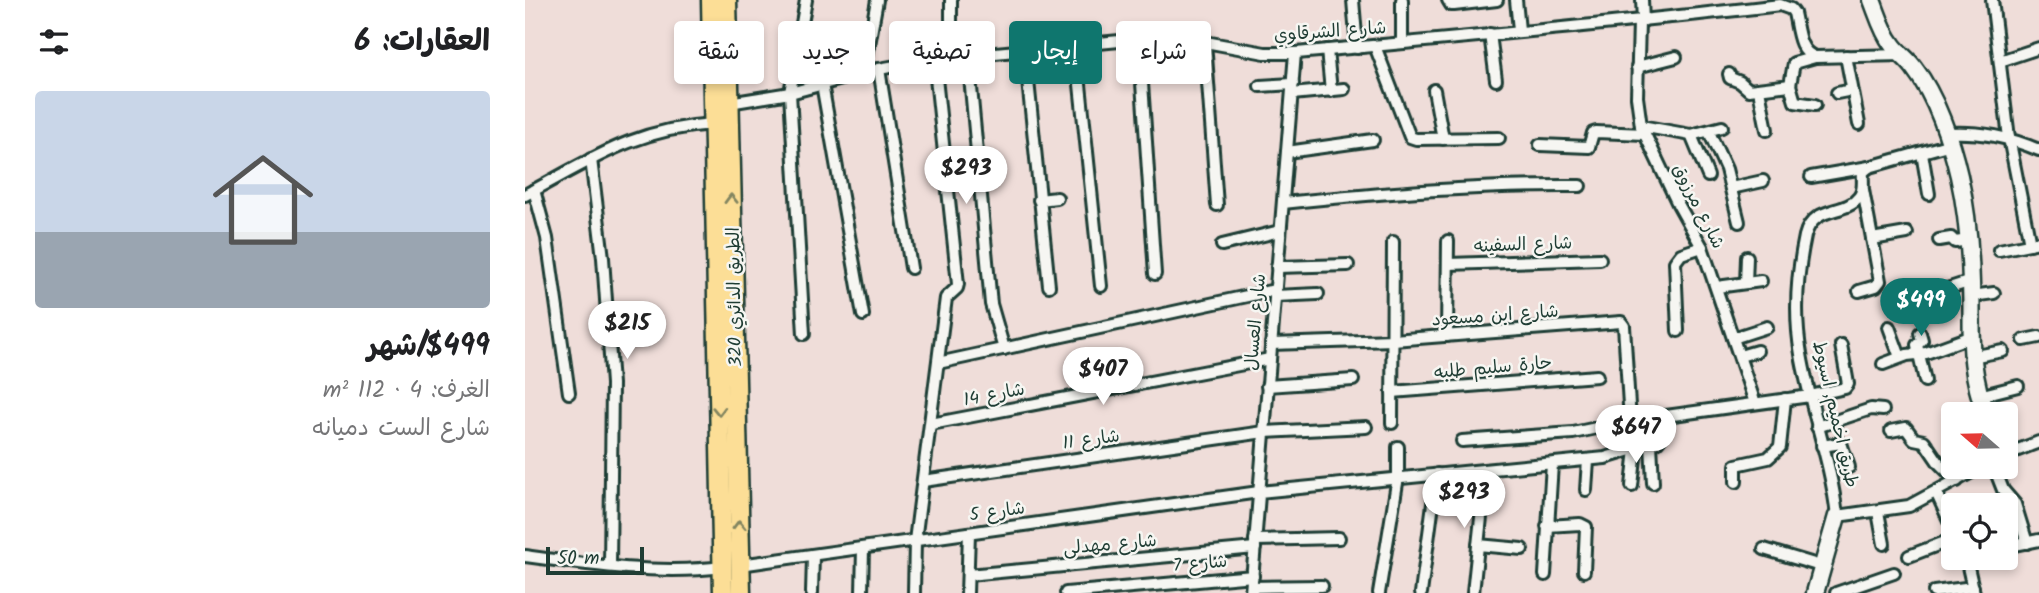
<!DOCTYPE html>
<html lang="ar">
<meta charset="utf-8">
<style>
body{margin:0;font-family:Kalam,"Playpen Sans Arabic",sans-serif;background:#f2f2f2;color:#202124;direction:rtl;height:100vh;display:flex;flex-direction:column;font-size:26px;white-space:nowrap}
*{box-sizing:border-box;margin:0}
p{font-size:23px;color:#757577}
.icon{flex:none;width:38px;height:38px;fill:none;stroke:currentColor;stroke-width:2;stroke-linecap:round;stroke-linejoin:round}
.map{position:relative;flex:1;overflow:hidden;direction:ltr}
.drawer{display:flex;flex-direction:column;background:#fff;width:525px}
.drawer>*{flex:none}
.top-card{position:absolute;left:21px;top:21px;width:665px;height:63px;direction:rtl;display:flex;gap:14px}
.needle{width:46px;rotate:290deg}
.controls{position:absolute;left:1416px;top:402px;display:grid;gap:14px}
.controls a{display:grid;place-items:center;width:77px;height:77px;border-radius:7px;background:#fff;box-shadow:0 4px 10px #0003;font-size:35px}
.scale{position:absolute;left:21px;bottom:18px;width:98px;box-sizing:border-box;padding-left:7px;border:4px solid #1f3d34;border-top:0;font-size:19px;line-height:24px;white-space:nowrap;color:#1f3d34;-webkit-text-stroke:5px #f6f6f2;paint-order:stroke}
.price{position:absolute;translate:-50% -60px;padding:0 16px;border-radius:24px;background:#fff;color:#222;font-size:23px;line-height:46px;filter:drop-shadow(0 2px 4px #0008)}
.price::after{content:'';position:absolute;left:50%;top:42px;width:21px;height:16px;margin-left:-10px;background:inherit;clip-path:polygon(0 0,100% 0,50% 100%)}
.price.current{background:#0f766e;color:#fff}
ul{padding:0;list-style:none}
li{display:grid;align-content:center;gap:14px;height:371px;padding:0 35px}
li+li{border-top:2px solid #e0e0e0}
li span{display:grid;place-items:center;height:217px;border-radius:7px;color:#555}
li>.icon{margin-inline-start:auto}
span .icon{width:126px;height:126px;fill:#fffc;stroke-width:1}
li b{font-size:30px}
h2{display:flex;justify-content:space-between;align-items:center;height:84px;padding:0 35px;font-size:30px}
.tag{padding:0 24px;border-radius:7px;background:#fff;box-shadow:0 4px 10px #0003;font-size:24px;line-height:63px}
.tag.current{background:#0f766e;color:#fff}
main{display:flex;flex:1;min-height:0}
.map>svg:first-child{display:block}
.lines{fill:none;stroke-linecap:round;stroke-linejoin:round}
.street-casing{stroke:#1f3d34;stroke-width:16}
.secondary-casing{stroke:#1f3d34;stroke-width:21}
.primary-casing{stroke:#1f3d34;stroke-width:23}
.street{stroke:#f6f6f2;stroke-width:10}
.secondary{stroke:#f6f6f2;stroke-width:16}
.primary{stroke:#fcde96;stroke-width:18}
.oneway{stroke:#828560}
.labels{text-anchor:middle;stroke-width:5;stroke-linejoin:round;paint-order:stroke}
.street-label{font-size:18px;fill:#1f3d34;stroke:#f6f6f2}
</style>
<main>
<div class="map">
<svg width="1514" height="593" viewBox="0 0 1514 593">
<rect width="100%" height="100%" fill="#efddd9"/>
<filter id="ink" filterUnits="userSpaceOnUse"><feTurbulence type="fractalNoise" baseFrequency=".0143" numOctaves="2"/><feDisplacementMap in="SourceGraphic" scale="14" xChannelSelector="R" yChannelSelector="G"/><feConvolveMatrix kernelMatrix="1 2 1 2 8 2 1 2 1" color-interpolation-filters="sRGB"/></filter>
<g filter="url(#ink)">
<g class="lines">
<g class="street-casing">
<g id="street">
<polyline points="426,0 426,57"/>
<polyline points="828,0 832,48"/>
<polyline points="877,0 877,43"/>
<polyline points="923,0 926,5 929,5 972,0"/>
<polyline points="991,0 994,30"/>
<polyline points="1117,0 1118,21"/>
<polyline points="1467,0 1484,138 1505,244"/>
<polyline points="1114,22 1112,97 1116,126 1153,204 1177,247 1230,403"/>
<polyline points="965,34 971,80"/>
<polyline points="614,39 630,274"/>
<polyline points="680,42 692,205"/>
<polyline points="551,46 576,286"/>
<polyline points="850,46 885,137 891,139 974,138"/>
<polyline points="802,50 806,91"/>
<polyline points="500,51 524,286"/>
<polyline points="443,55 466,304 479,349"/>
<polyline points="1321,56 1334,124"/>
<polyline points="1475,61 1514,48"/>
<polyline points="1112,67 1151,57"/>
<polyline points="354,69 386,268"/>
<polyline points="339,73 352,0"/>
<polyline points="1204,74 1205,78 1215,82 1224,90 1265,85 1269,63 1290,57"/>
<polyline points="297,84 338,315"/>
<polyline points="1265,85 1270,102 1290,105"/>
<polyline points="735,86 768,84"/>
<polyline points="909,90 918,139"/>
<polyline points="1234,90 1242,130"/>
<polyline points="1312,93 1327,90"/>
<polyline points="767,94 819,89"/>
<path d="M 204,103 L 265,93 L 354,69 L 409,59 L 636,37 L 659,38 L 740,53 L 770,53 C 932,38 1094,24 1255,5 L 1266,9 L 1269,13 C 1273,29 1273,52 1290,57 L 1378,55"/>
<polyline points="1116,126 1166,135 1197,127"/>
<polyline points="1184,132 1201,169 1214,222"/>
<path d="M 1422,133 C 1456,131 1483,137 1514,150"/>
<polyline points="1166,135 1183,176"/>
<path d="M 1426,144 L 1344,167 L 1338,172 C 1337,180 1340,190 1334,197 C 1320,216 1288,204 1280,236 C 1272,274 1269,315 1276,354 C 1285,408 1306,461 1312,516 L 1384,506 L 1456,467"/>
<polyline points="1015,145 1064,147 1068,133 1071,132 1120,134"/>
<polyline points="762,152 848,140"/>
<polyline points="1397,153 1404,194"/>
<polyline points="66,159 78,258 87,384 85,566"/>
<polyline points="1286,177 1344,167"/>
<polyline points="1206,188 1238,181"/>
<polyline points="9,190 22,238 44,393"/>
<path d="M 0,195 C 68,159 109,129 188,124"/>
<polyline points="514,200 532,198"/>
<path d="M 758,203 C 857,193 955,185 1055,186"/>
<polyline points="1347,239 1382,233"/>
<polyline points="1414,240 1426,238 1430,242 1444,240"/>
<polyline points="697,245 755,231"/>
<polyline points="1474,250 1514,242"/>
<polyline points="923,264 1075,259"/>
<polyline points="752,267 823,265"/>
<polyline points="1221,283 1222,257"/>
<polyline points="1192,287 1236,281"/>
<polyline points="1334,291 1351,286 1355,281 1338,190"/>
<polyline points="750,296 793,294"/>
<polyline points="1447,296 1469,293"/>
<polyline points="1388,300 1446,281"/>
<polyline points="1364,327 1375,357"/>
<polyline points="1153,331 1150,262 1156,254 1177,247"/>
<polyline points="1395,333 1397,340 1392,345 1400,381"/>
<polyline points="279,334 265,93 281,0"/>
<polyline points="922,336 923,241"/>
<polyline points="1208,338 1242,327"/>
<polyline points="1499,340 1514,337"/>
<polyline points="746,344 868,340 1096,322 1099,326 1105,421"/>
<polyline points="1215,356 1232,351"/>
<polyline points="1446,357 1478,351"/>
<polyline points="413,363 750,290"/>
<polyline points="1358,364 1382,355 1401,353 1445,337"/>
<polyline points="742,386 828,380"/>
<polyline points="867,392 1072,376"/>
<polyline points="1454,396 1493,386"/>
<polyline points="867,423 868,242"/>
<polyline points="406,424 745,359"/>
<polyline points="1292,427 1346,409 1358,410"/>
<polyline points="1366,431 1381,428 1389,439 1399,441 1414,463 1432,481"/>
<polyline points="937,441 1048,433 1105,421 1285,396 1320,388 1323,384 1316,345"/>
<polyline points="1126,444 1128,483"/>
<polyline points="1297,446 1316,443 1324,467"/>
<polyline points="1480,455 1514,442"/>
<polyline points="1469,467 1478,490 1490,504 1502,543"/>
<polyline points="398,481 739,432 841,427"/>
<polyline points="1211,482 1211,465 1243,458 1255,447 1260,399"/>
<polyline points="1107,486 1111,449"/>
<polyline points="1061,490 1063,460"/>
<polyline points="1411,492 1428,529"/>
<polyline points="1353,512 1359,544"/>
<polyline points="1022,526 1055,524 1061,527 1059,571"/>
<polyline points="730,540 814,538"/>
<polyline points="953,545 997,549"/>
<polyline points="1480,547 1514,540"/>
<polyline points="1239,549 1299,567"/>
<path d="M 0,556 C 65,565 133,575 198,567"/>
<polyline points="1384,556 1428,539"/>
<polyline points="1441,558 1449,593"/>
<polyline points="215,565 734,492 1080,458 1132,442 1136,437 1139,416"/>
<polyline points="443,575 730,548"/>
<polyline points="1020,575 1027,464"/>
<polyline points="727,587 797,586"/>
<polyline points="1409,592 1448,587"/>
<polyline points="287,593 288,556"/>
<polyline points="337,593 338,548"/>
<polyline points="389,593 390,541 421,298 432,288 433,284 409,59"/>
<polyline points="442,593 444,533"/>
<polyline points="541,593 728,576"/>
<polyline points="726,593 770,53"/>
<polyline points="854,593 873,477 873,447"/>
<polyline points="896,593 912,474"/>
<polyline points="948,593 961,470"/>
<polyline points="1311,593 1369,573"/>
</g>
</g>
<g class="secondary-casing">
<g id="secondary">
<path d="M 1347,0 C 1353,15 1357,31 1367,44 C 1373,53 1383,59 1389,68 C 1411,96 1426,141 1434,176 C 1442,211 1445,247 1446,283 C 1448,335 1442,363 1461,415"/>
<polyline points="1290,593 1312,516"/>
</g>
</g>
<g class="primary-casing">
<g id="primary">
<polyline points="186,0 198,593"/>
<polyline points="202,0 216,593"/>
</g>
</g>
<use href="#street" class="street"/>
<use href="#secondary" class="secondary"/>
<use href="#primary" class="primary"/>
</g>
<defs><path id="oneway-chevron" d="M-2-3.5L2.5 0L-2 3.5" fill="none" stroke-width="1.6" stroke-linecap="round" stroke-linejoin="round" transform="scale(1.75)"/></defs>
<g class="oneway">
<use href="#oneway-chevron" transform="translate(206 199) rotate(-91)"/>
<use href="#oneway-chevron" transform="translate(194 411) rotate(89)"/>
<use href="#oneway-chevron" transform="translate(214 525) rotate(-91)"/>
</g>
</g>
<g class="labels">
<g class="street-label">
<text transform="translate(805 31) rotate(-4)" y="6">شارع الشرقاوي</text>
<text transform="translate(1174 206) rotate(63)" y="6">شارع مرزوق</text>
<text transform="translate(998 244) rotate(-2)" y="6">شارع السفينه</text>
<text transform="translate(209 297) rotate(-91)" y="6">الطريق الدائري 320</text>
<text transform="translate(970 315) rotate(-4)" y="6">شارع ابن مسعود</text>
<text transform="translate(730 322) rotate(-85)" y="6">شارع العسال</text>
<text transform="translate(968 367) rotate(-5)" y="6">حارة سليم طلبه</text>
<text transform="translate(469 394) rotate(-11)" y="6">شارع 14</text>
<text transform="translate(1311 414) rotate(77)" y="6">طريق اخميم, اسيوط</text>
<text transform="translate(566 439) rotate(-8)" y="6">شارع 11</text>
<text transform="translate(472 511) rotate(-8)" y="6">شارع 5</text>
<text transform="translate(585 544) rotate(-5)" y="6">شارع مهدلى</text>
<text transform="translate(675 563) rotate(-5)" y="6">شارع 7</text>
</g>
</g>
</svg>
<div class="controls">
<a><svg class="needle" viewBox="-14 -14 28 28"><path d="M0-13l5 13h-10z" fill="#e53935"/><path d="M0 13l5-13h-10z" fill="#757577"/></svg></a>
<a><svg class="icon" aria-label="locate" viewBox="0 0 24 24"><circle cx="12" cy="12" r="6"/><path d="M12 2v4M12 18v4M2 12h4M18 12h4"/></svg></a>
</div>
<div class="scale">50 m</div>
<b class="price" style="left:441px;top:206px">$293</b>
<b class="price current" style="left:1396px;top:338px">$499</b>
<b class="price" style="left:102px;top:361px">$215</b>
<b class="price" style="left:578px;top:407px">$407</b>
<b class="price" style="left:1111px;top:465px">$647</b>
<b class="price" style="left:939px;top:530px">$293</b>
<div class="top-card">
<a class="tag">شراء</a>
<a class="tag current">إيجار</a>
<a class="tag">تصفية</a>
<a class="tag">جديد</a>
<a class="tag">شقة</a>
</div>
</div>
<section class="drawer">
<h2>العقارات: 6<svg class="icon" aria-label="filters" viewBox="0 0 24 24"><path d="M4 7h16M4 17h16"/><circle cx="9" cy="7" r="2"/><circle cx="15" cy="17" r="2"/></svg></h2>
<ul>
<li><span style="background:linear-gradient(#c9d6e8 65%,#9aa5b1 0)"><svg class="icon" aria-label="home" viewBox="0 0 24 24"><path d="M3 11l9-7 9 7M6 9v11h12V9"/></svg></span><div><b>$499/شهر</b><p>الغرف: 4 · 112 m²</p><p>شارع الست دميانه</p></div></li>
</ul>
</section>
</main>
